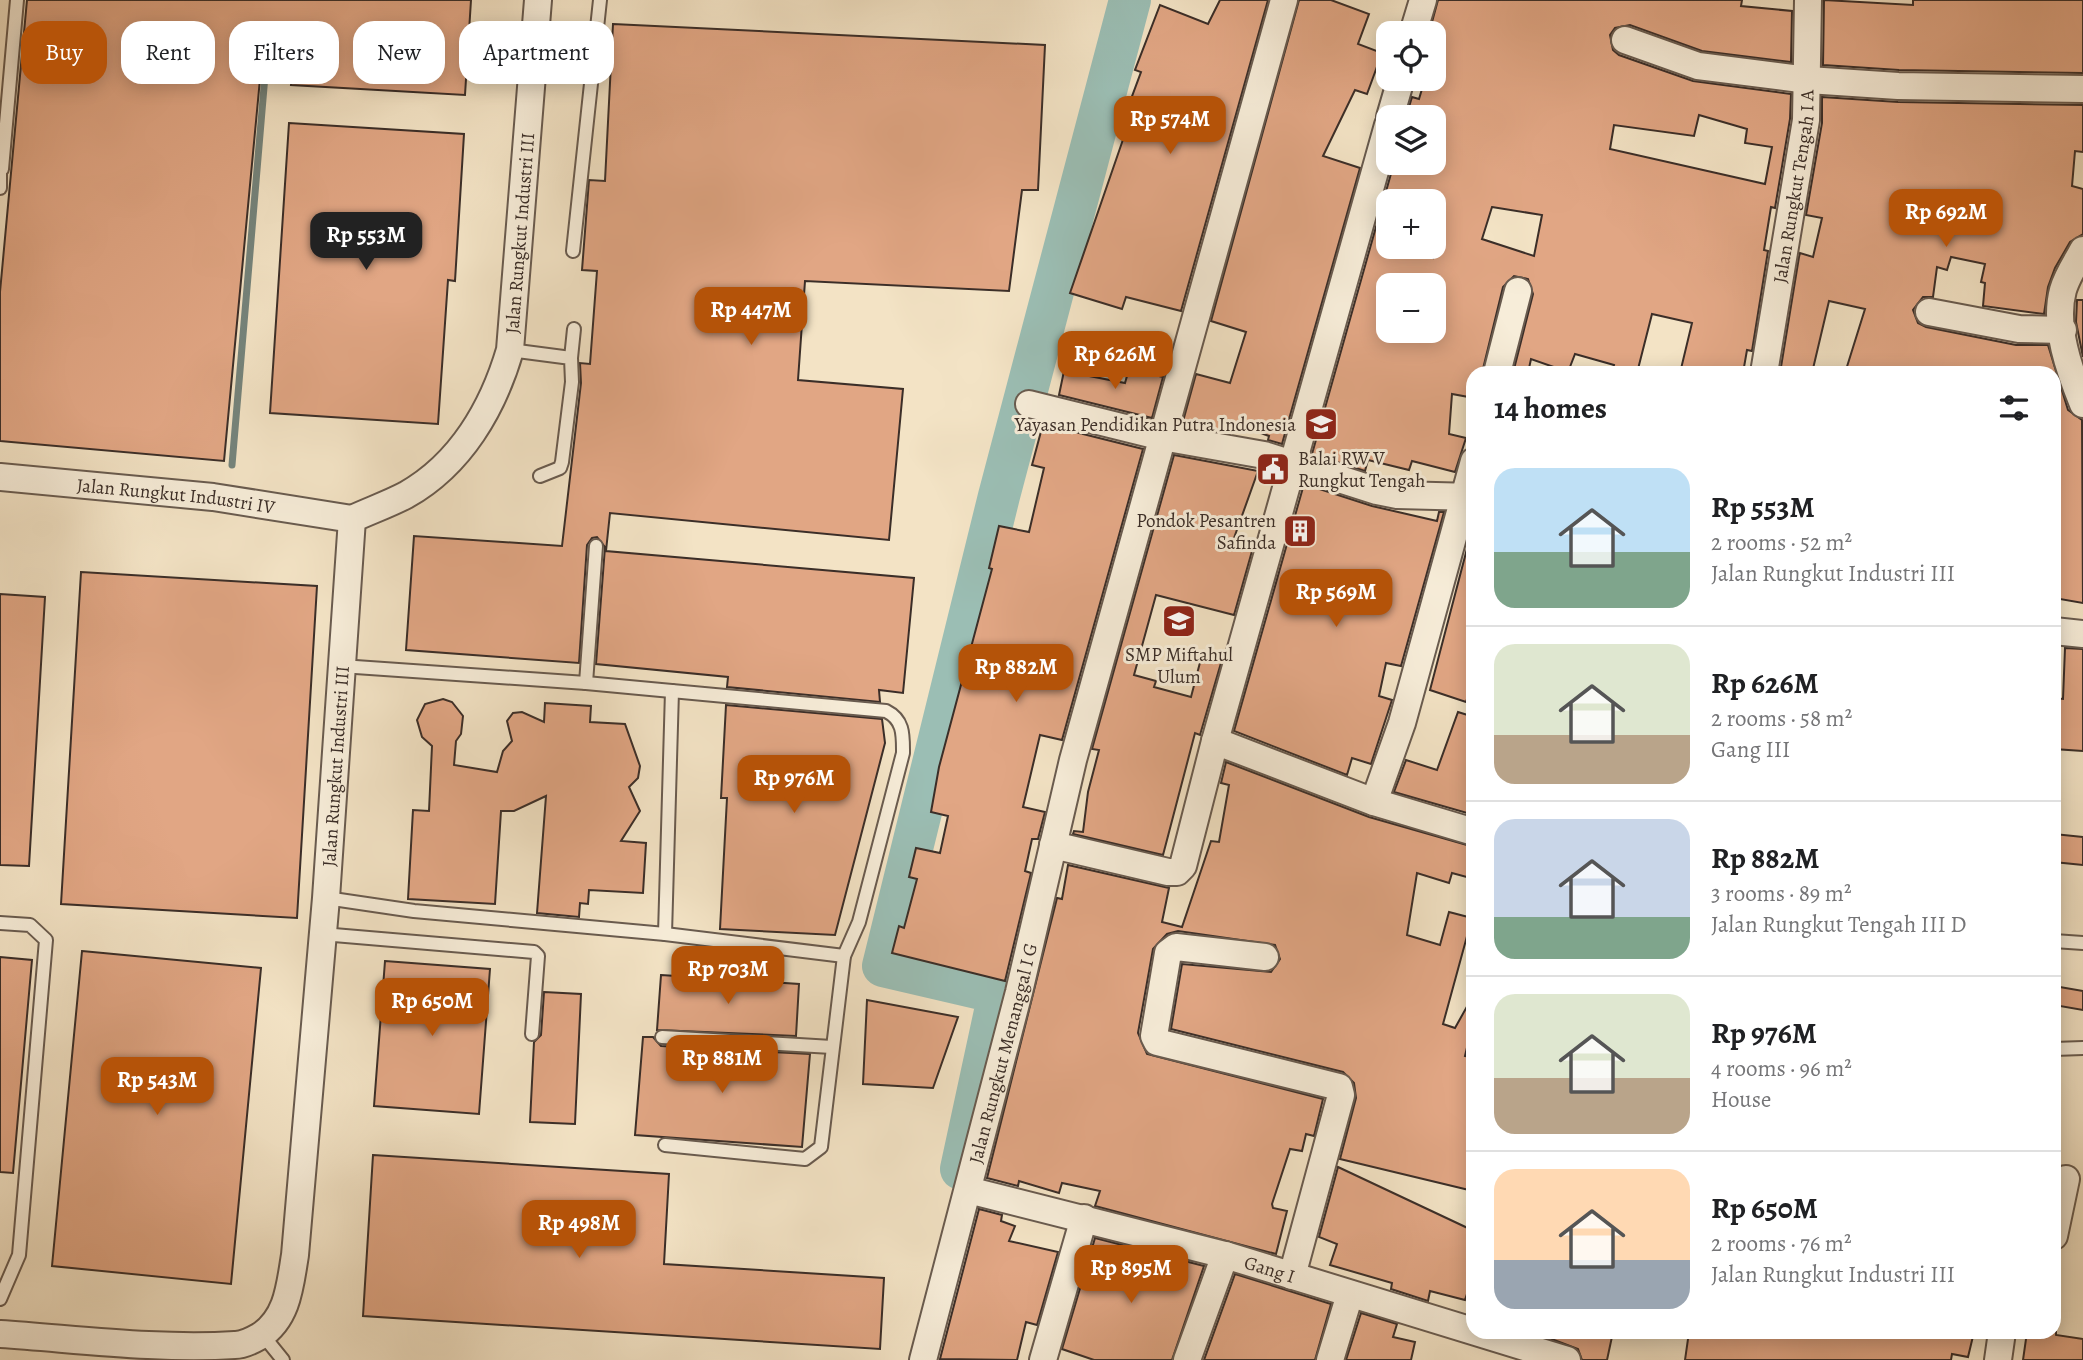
<!DOCTYPE html>
<meta charset="utf-8">
<style>
body{margin:0;font-family:Alegreya,serif;background:#f2f2f2;color:#202124;height:100vh;display:flex;flex-direction:column;font-size:26px;white-space:nowrap}
*{box-sizing:border-box;margin:0}
p{font-size:23px;color:#757577}
.icon{flex:none;width:38px;height:38px;fill:none;stroke:currentColor;stroke-width:2;stroke-linecap:round;stroke-linejoin:round}
.map{position:relative;flex:1;overflow:hidden}
.details{position:absolute;left:1466px;top:366px;width:595px;height:973px;display:flex;flex-direction:column;background:#fff;border-radius:21px;box-shadow:0 4px 18px #0003}
.details>*{flex:none}
.banner{position:absolute;left:21px;top:21px;width:665px;height:63px;display:flex;gap:14px}
.controls{position:absolute;left:1376px;top:21px;display:grid;gap:14px}
.controls a{display:grid;place-items:center;width:70px;height:70px;border-radius:14px;background:#fff;box-shadow:0 4px 18px #0003;font-size:35px}
.price{position:absolute;translate:-50% -60px;padding:0 16px;border-radius:14px;background:#b45309;color:#fff;font-size:23px;line-height:46px;filter:drop-shadow(0 2px 4px #0008)}
.price::after{content:'';position:absolute;left:50%;top:42px;width:21px;height:16px;margin-left:-10px;background:inherit;clip-path:polygon(0 0,100% 0,50% 100%)}
.price.selected{background:#222;color:#fff}
ul{padding:0;list-style:none}
li{display:flex;align-items:center;gap:21px;height:175px;padding:0 28px}
li+li{border-top:2px solid #e0e0e0}
li span{display:grid;place-items:center;flex:none;width:196px;height:140px;border-radius:21px;color:#555}
li>.icon{margin-inline-start:auto}
span .icon{width:84px;height:84px;fill:#fffc;stroke-width:1}
li b{font-size:30px}
h2{display:flex;justify-content:space-between;align-items:center;height:84px;padding:0 28px;font-size:30px}
.pill{padding:0 24px;border-radius:21px;background:#fff;box-shadow:0 4px 18px #0003;font-size:24px;line-height:63px}
.pill.selected{background:#b45309;color:#fff}
.map>svg:first-child{display:block}
.lines{fill:none;stroke-linecap:round;stroke-linejoin:round}
.stream{stroke:#75847c;stroke-width:7}
.river{stroke:#9bbeb4;stroke-width:42}
.building{fill:#e1a684;stroke:#3b2e28;stroke-width:2;fill-rule:evenodd}
.lane-casing{stroke:#695b4f;stroke-width:16}
.street-casing{stroke:#695b4f;stroke-width:30}
.lane{stroke:#f7edd9;stroke-width:12}
.street{stroke:#f7edd9;stroke-width:26}
.labels{text-anchor:middle;stroke-width:6;stroke-linejoin:round;paint-order:stroke}
.street-label{font-size:19px;fill:#3b2e28;stroke:#f7edd9}
.poi-label{font-size:19px;fill:#3b2e28;stroke:#f7edd9;text-anchor:end}
</style>
<div class="map">
<svg width="2083" height="1360" viewBox="0 0 2083 1360">
<rect width="100%" height="100%" fill="#f3e3c5"/>
<filter id="stains"><feTurbulence type="fractalNoise" baseFrequency=".00286" numOctaves="4"/><feColorMatrix values="0 0 0 0 .2 0 0 0 0 .09 0 0 0 0 .02 0 0 0 .5 -.17"/></filter>
<radialGradient id="worn" r=".72"><stop offset=".6" stop-color="#630" stop-opacity="0"/><stop offset="1" stop-color="#630" stop-opacity=".3"/></radialGradient>
<g class="lines">
<polyline class="stream" points="232,465 268,40"/>
<polyline class="river" points="961,1169 999,993 883,966 999,496 1130,0"/>
</g>
<g class="building">
<polygon points="27,0 471,0 465,95 291,85 294,49 263,47 224,461 0,441 0,292"/>
<polygon points="1220,0 1268,0 1181,311 1126,297 1122,309 1070,293 1127,128 1121,126 1141,72 1135,70 1160,5 1208,24"/>
<polygon points="1299,0 1331,0 1369,14 1358,44 1382,53 1367,94 1355,90 1323,156 1360,168 1282,444 1268,440 1269,436 1227,421 1224,432 1182,425 1196,374 1230,383 1246,332 1211,321"/>
<path d="M 1438,0 L 1742,0 L 1741,6 L 1792,11 L 1791,62 L 1702,51 L 1630,25 L 1615,28 L 1610,35 L 1613,50 L 1619,55 L 1693,81 L 1791,94 L 1790,119 L 1775,208 L 1771,207 L 1764,250 L 1768,251 L 1752,351 L 1747,350 L 1743,373 L 1680,373 L 1692,323 L 1652,314 L 1637,373 L 1612,373 L 1614,365 L 1575,354 L 1568,372 L 1531,359 L 1528,373 L 1513,373 L 1533,294 L 1528,279 L 1514,276 L 1503,287 L 1482,373 L 1474,373 L 1474,398 L 1452,394 L 1449,434 L 1466,438 L 1455,472 L 1412,461 L 1409,470 L 1368,460 L 1365,471 L 1312,454 L 1394,163 L 1433,163 L 1433,117 L 1406,117 L 1412,97 L 1419,99 L 1425,79 L 1433,79 L 1433,33 L 1429,33 ZM 1699,115 L 1747,129 L 1745,143 L 1772,147 L 1765,184 L 1610,149 L 1614,125 L 1694,136 ZM 1388,201 L 1433,201 L 1433,258 L 1388,247 ZM 1492,207 L 1542,215 L 1534,256 L 1482,239 ZM 1391,275 L 1443,286 L 1433,314 L 1433,331 L 1428,331 L 1425,338 L 1378,328 Z"/>
<polygon points="1824,0 1913,5 1913,0 2083,0 2083,73 1899,70 1823,65"/>
<polygon points="613,24 1045,45 1038,190 1022,190 1009,291 805,281 798,380 903,389 889,540 610,513 606,551 914,578 903,693 879,690 880,702 727,687 728,677 596,664 605,547 597,537 592,538 587,545 579,663 406,650 414,536 562,546 581,383 580,363 590,364 597,271 582,270 589,180 605,181"/>
<polygon points="1822,97 1898,102 2083,105 2083,152 2075,151 2072,186 2083,189 2083,234 2070,242 2055,268 2048,287 2044,314 1983,306 1985,283 1981,282 1985,264 1951,257 1947,270 1937,267 1933,297 1923,297 1913,310 1918,323 1926,327 2016,345 2048,345 2068,410 2082,420 2083,603 2054,598 2054,373 1986,370 1986,373 1845,373 1865,309 1829,301 1812,373 1780,373 1799,257 1800,253 1813,257 1822,218 1806,215 1822,123"/>
<polygon points="289,123 464,134 455,281 448,280 438,424 270,413"/>
<polygon points="2077,300 2083,300 2083,357 2076,322"/>
<polygon points="1129,369 1163,377 1152,418 1059,395 1064,371 1125,383"/>
<polygon points="1043,424 1143,449 1062,740 1040,735 1023,807 1045,812 1038,839 1032,839 1025,871 1031,873 1005,981 892,953 899,926 904,928 917,879 909,877 916,848 940,853 948,816 931,812 939,767 992,569 989,568 999,526 1029,532 1044,468 1032,465"/>
<polygon points="1174,455 1258,471 1234,538 1254,544 1234,615 1156,595 1134,675 1156,681 1154,687 1191,697 1203,651 1223,656 1200,735 1195,733 1163,855 1073,834 1074,831 1083,832 1088,792 1099,750 1092,749"/>
<polygon points="1304,484 1372,506 1437,521 1439,512 1444,512 1401,666 1386,663 1379,696 1392,700 1371,764 1352,758 1347,775 1234,731"/>
<polygon points="1474,522 1474,678 1466,702 1430,690"/>
<polygon points="81,572 317,586 297,918 61,904"/>
<polygon points="0,594 45,597 29,866 0,865"/>
<polygon points="2065,648 2083,649 2083,751 2054,749 2054,698 2063,699"/>
<polygon points="443,699 452,702 463,716 461,734 456,741 454,765 497,772 503,751 512,741 507,721 513,713 522,712 544,722 545,703 591,706 590,722 625,724 640,766 638,778 629,787 640,811 621,841 646,843 643,893 589,890 588,904 580,903 579,917 537,913 546,796 514,811 501,811 495,904 408,899 413,810 429,811 432,746 422,737 417,720 425,704"/>
<polygon points="726,705 882,719 885,743 835,935 720,929 727,798 721,798"/>
<polygon points="1458,712 1474,717 1474,815 1394,792 1406,760 1437,770"/>
<polygon points="1226,762 1369,817 1474,847 1474,879 1452,873 1449,883 1417,873 1407,935 1440,945 1449,912 1472,918 1443,1024 1455,1028 1474,994 1474,1018 1465,1056 1474,1058 1474,1169 1469,1190 1340,1159 1356,1098 1354,1083 1343,1072 1171,1029 1182,964 1271,972 1280,959 1275,945 1178,931 1167,934 1153,949 1138,1033 1147,1054 1323,1099 1314,1136 1306,1134 1302,1151 1290,1149 1272,1204 1273,1208 1287,1211 1276,1254 1095,1206 1100,1191 1062,1183 1059,1193 1019,1181 1018,1186 987,1178 1057,898 1062,899 1068,865 1169,888 1162,922 1182,927 1211,841 1219,842 1229,785 1221,783"/>
<polygon points="2054,834 2083,837 2083,865 2054,862"/>
<polygon points="82,951 261,968 231,1284 52,1266"/>
<polygon points="0,957 32,960 13,1173 0,1172"/>
<polygon points="385,961 490,969 479,1114 374,1106"/>
<polygon points="661,975 799,984 796,1036 657,1030"/>
<polygon points="2054,986 2083,991 2083,1010 2054,1005"/>
<polygon points="544,992 581,994 575,1124 530,1122 534,1042 541,1035"/>
<polygon points="867,1000 958,1017 933,1088 863,1084"/>
<polygon points="643,1037 653,1037 661,1046 810,1054 802,1147 635,1135"/>
<polygon points="373,1155 669,1174 664,1264 884,1278 880,1349 363,1316"/>
<polygon points="1338,1167 1474,1231 1474,1292 1468,1291 1465,1300 1430,1291 1428,1301 1391,1289 1392,1283 1330,1265 1337,1244 1319,1237"/>
<polygon points="979,1209 1002,1215 1001,1221 1015,1226 1009,1241 1058,1252 1037,1325 1026,1322 1017,1360 940,1359"/>
<polygon points="1095,1238 1204,1266 1172,1360 1094,1360 1062,1349"/>
<polygon points="1235,1274 1331,1304 1315,1360 1204,1360"/>
<polygon points="1361,1313 1397,1324 1393,1337 1415,1342 1411,1360 1346,1360"/>
<polygon points="1541,1332 1613,1332 1607,1360 1582,1360 1578,1349 1541,1335"/>
<polygon points="1689,1332 1974,1332 1968,1357 1952,1354 1951,1360 1685,1360"/>
<polygon points="2027,1332 2056,1332 2056,1335 2083,1339 2083,1360 2023,1360"/>
</g>
<g class="lines">
<g class="lane-casing">
<g id="lane">
<polyline points="0,169 0,188"/>
<polyline points="2,169 17,0"/>
<polyline points="573,251 600,0"/>
<polyline points="510,350 571,358 572,382 562,462 560,468 540,476"/>
<polyline points="571,358 574,329"/>
<path d="M 341,666 L 586,683 L 886,711 C 904,720 903,735 903,753 L 859,922 L 844,956 L 821,1147 L 805,1159 L 665,1145"/>
<polyline points="586,683 596,546"/>
<polyline points="326,898 414,911 665,934 844,956"/>
<polyline points="0,923 30,925 46,940 19,1255 0,1299"/>
<polyline points="322,934 534,952 538,956 532,1034"/>
<polyline points="665,934 672,691"/>
<polyline points="2054,941 2083,943"/>
<polyline points="662,1037 832,1047"/>
<polyline points="2054,1049 2083,1048"/>
<polyline points="262,1334 283,1360"/>
</g>
</g>
<g class="street-casing">
<g id="street">
<polyline points="1413,33 1423,0"/>
<polyline points="1625,40 1698,66 1808,80 1898,86 2083,89"/>
<polyline points="1390,117 1401,79"/>
<path d="M 2083,250 C 2076,263 2067,276 2063,290 C 2053,326 2070,372 2083,404"/>
<polyline points="1929,312 2019,329 2063,330"/>
<polyline points="1497,373 1518,291"/>
<path id="s1" d="M 1764,373 L 1806,120 L 1808,0"/>
<polyline points="1029,404 1162,437 1264,455 1377,491 1397,495 1474,497"/>
<path id="s2" d="M 0,477 L 213,497 L 352,519"/>
<polyline points="2054,631 2083,634"/>
<polyline points="1215,741 1374,802 1474,832"/>
<polyline points="1374,802 1402,723 1474,461"/>
<polyline points="1053,845 1168,872 1177,872 1183,866 1215,741 1388,125"/>
<polyline points="1265,957 1176,947 1168,953 1154,1036 1157,1042 1339,1087 1341,1095 1292,1276"/>
<path id="s3" d="M 968,1190 L 1225,1255 L 1567,1360"/>
<polyline points="2054,1236 2066,1179"/>
<path id="s4" d="M 0,1334 C 76,1339 159,1350 235,1345 C 244,1345 253,1340 260,1336 C 288,1318 290,1285 295,1255 L 326,898 L 352,519 C 369,511 389,504 406,495 C 461,464 493,408 510,350 L 538,0"/>
<path id="s5" d="M 923,1360 L 1019,992 L 1073,760 L 1284,0"/>
<polyline points="1043,1360 1084,1218"/>
<polyline points="1187,1360 1225,1255"/>
<polyline points="1330,1360 1350,1294"/>
<polyline points="1998,1360 2002,1332"/>
</g>
</g>
<use href="#lane" class="lane"/>
<use href="#street" class="street"/>
</g>
<defs>
<g id="school-square" transform="scale(1.75)"><rect x="-9" y="-9" width="18" height="18" rx="4" fill="#8f2418" stroke="#f7edd9"/><path d="M0-5L7-2L0 1L-7-2ZM-4 1L0 2.5L4 1V4Q0 6-4 4Z" fill="#fff"/></g>
<g id="civic-square" transform="scale(1.75)"><rect x="-9" y="-9" width="18" height="18" rx="4" fill="#8f2418" stroke="#f7edd9"/><path d="M-.6-6.5H3V-4.5H.6V-3L4-1V1h2V6H-6V1h2V-1L-.6-3ZM-1.2 2.5V6h2.4V2.5Z" fill="#fff"/></g>
<g id="building-square" transform="scale(1.75)"><rect x="-9" y="-9" width="18" height="18" rx="4" fill="#8f2418" stroke="#f7edd9"/><path d="M-4-6H4V6H1V3H-1V6H-4ZM-2.5-4.3h1.7v1.8h-1.7ZM.8-4.3h1.7v1.8H.8ZM-2.5-1h1.7V.8h-1.7ZM.8-1h1.7V.8H.8Z" fill="#fff"/></g>
</defs>
<g fill-rule="evenodd">
<use href="#school-square" x="1321" y="424"/>
<use href="#civic-square" x="1273" y="469"/>
<use href="#building-square" x="1300" y="531"/>
<use href="#school-square" x="1179" y="621"/>
</g>
<g class="labels">
<g class="street-label">
<text dy="7" stroke="none"><textPath href="#s1" startOffset="189">Jalan Rungkut Tengah I A</textPath></text>
<text dy="7" stroke="none"><textPath href="#s4" startOffset="1451">Jalan Rungkut Industri III</textPath></text>
<text dy="7" stroke="none"><textPath href="#s2" startOffset="177">Jalan Rungkut Industri IV</textPath></text>
<text dy="7" stroke="none"><textPath href="#s4" startOffset="844">Jalan Rungkut Industri III</textPath></text>
<text dy="7" stroke="none"><textPath href="#s5" startOffset="317">Jalan Rungkut Menanggal I G</textPath></text>
<text dy="7" stroke="none"><textPath href="#s3" startOffset="312">Gang I</textPath></text>
</g>
<g class="poi-label">
<text x="1296" y="431">Yayasan Pendidikan Putra Indonesia</text>
<text x="1298" y="465" text-anchor="start">Balai RW V<tspan x="1298" dy="22">Rungkut Tengah</tspan></text>
<text x="1276" y="527">Pondok Pesantren<tspan x="1276" dy="22">Safinda</tspan></text>
<text x="1179" y="661" text-anchor="middle">SMP Miftahul<tspan x="1179" dy="22">Ulum</tspan></text>
</g>
</g>
<rect width="100%" height="100%" filter="url(#stains)"/>
<rect width="100%" height="100%" fill="url(#worn)"/>
</svg>
<div class="controls">
<a><svg class="icon" aria-label="locate" viewBox="0 0 24 24"><circle cx="12" cy="12" r="6"/><path d="M12 2v4M12 18v4M2 12h4M18 12h4"/></svg></a>
<a><svg class="icon" aria-label="layers" viewBox="0 0 24 24"><path d="M12 4l9 5-9 5-9-5zM3 14l9 5 9-5"/></svg></a>
<a>+</a>
<a>−</a>
</div>
<b class="price" style="left:1170px;top:156px">Rp 574M</b>
<b class="price" style="left:1946px;top:249px">Rp 692M</b>
<b class="price selected" style="left:366px;top:272px">Rp 553M</b>
<b class="price" style="left:751px;top:347px">Rp 447M</b>
<b class="price" style="left:1115px;top:391px">Rp 626M</b>
<b class="price" style="left:1336px;top:629px">Rp 569M</b>
<b class="price" style="left:1016px;top:704px">Rp 882M</b>
<b class="price" style="left:794px;top:815px">Rp 976M</b>
<b class="price" style="left:728px;top:1006px">Rp 703M</b>
<b class="price" style="left:432px;top:1038px">Rp 650M</b>
<b class="price" style="left:722px;top:1095px">Rp 881M</b>
<b class="price" style="left:157px;top:1117px">Rp 543M</b>
<b class="price" style="left:579px;top:1260px">Rp 498M</b>
<b class="price" style="left:1131px;top:1305px">Rp 895M</b>
<div class="banner">
<a class="pill selected">Buy</a>
<a class="pill">Rent</a>
<a class="pill">Filters</a>
<a class="pill">New</a>
<a class="pill">Apartment</a>
</div>
<section class="details">
<h2>14 homes<svg class="icon" aria-label="filters" viewBox="0 0 24 24"><path d="M4 7h16M4 17h16"/><circle cx="9" cy="7" r="2"/><circle cx="15" cy="17" r="2"/></svg></h2>
<ul>
<li><span style="background:linear-gradient(#bfe0f5 60%,#7fa58c 0)"><svg class="icon" aria-label="home" viewBox="0 0 24 24"><path d="M3 11l9-7 9 7M6 9v11h12V9"/></svg></span><div><b>Rp 553M</b><p>2 rooms · 52 m²</p><p>Jalan Rungkut Industri III</p></div></li>
<li><span style="background:linear-gradient(#dfe7d0 65%,#b9a48a 0)"><svg class="icon" aria-label="home" viewBox="0 0 24 24"><path d="M3 11l9-7 9 7M6 9v11h12V9"/></svg></span><div><b>Rp 626M</b><p>2 rooms · 58 m²</p><p>Gang III</p></div></li>
<li><span style="background:linear-gradient(#c9d6e8 70%,#7fa58c 0)"><svg class="icon" aria-label="home" viewBox="0 0 24 24"><path d="M3 11l9-7 9 7M6 9v11h12V9"/></svg></span><div><b>Rp 882M</b><p>3 rooms · 89 m²</p><p>Jalan Rungkut Tengah III D</p></div></li>
<li><span style="background:linear-gradient(#dfe7d0 60%,#b9a48a 0)"><svg class="icon" aria-label="home" viewBox="0 0 24 24"><path d="M3 11l9-7 9 7M6 9v11h12V9"/></svg></span><div><b>Rp 976M</b><p>4 rooms · 96 m²</p><p>House</p></div></li>
<li><span style="background:linear-gradient(#ffd9b3 65%,#9aa5b1 0)"><svg class="icon" aria-label="home" viewBox="0 0 24 24"><path d="M3 11l9-7 9 7M6 9v11h12V9"/></svg></span><div><b>Rp 650M</b><p>2 rooms · 76 m²</p><p>Jalan Rungkut Industri III</p></div></li>
</ul>
</section>
</div>
